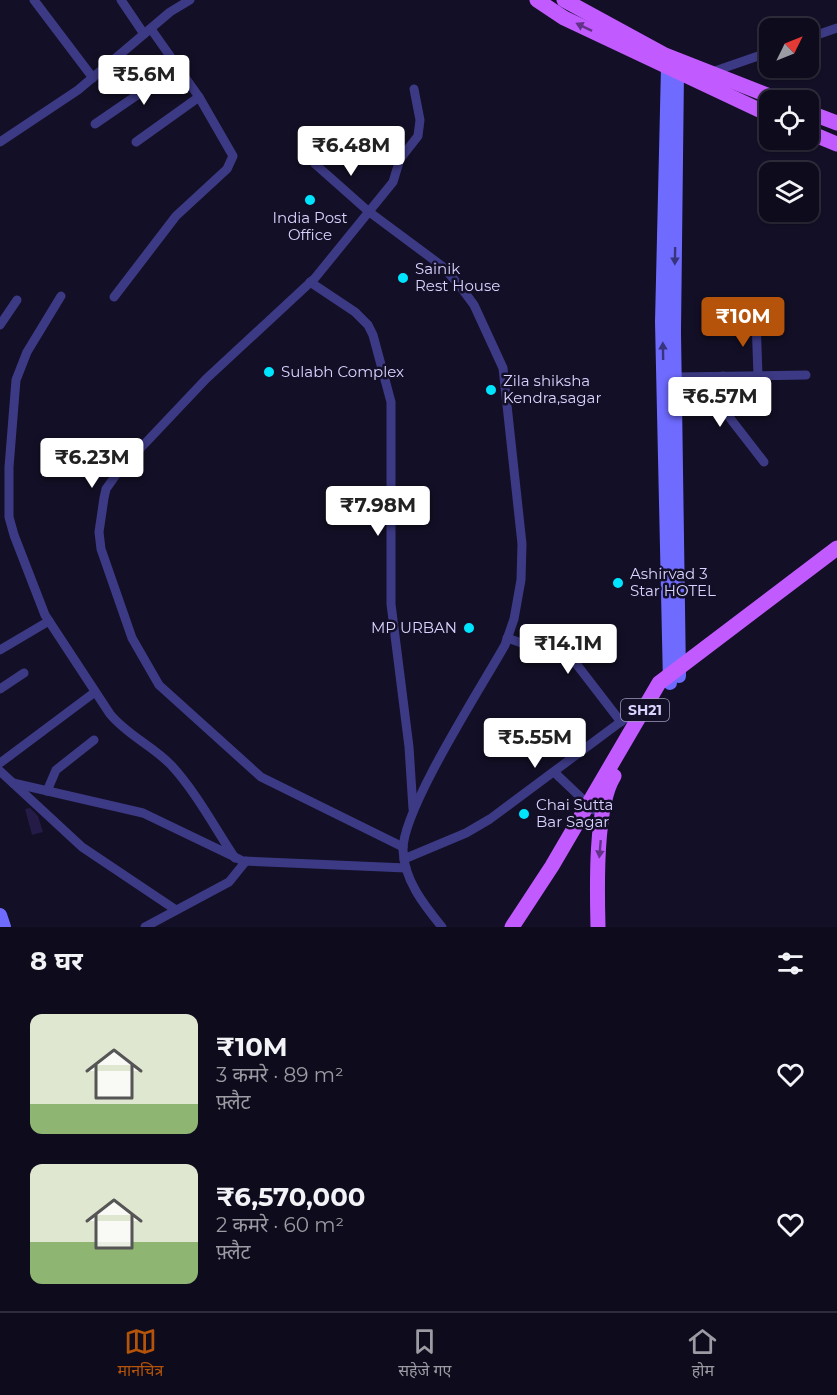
<!DOCTYPE html>
<html lang="hi">
<meta charset="utf-8">
<style>
body{margin:0;font-family:Montserrat,"Noto Sans Devanagari",sans-serif;background:#171425;color:#f1f3f6;height:100vh;display:flex;flex-direction:column;font-size:22px;white-space:nowrap}
*{box-sizing:border-box;margin:0}
p{font-size:20px;color:#9b9ba3}
.icon{flex:none;width:33px;height:33px;fill:none;stroke:currentColor;stroke-width:2;stroke-linecap:round;stroke-linejoin:round}
.map{position:relative;height:927px;overflow:hidden}
.panel{display:flex;flex-direction:column;background:#0e0b1c;flex:1}
.panel>*{flex:none}
.needle{width:39px;rotate:47deg}
.buttons{position:absolute;left:759px;top:18px;display:grid;gap:12px}
.buttons a{display:grid;place-items:center;width:60px;height:60px;border-radius:12px;background:#0e0b1c;box-shadow:0 2px 4px #0004,0 0 0 2px #2e2b3b;font-size:30px}
.price{position:absolute;translate:-50% -51px;padding:0 14px;border-radius:6px;background:#fff;color:#222;font-size:20px;line-height:39px;filter:drop-shadow(0 2px 3px #0008)}
.price::after{content:'';position:absolute;left:50%;top:36px;width:18px;height:14px;margin-left:-9px;background:inherit;clip-path:polygon(0 0,100% 0,50% 100%)}
.price.active{background:#b45309;color:#fff}
ul{padding:0;list-style:none}
li{display:flex;align-items:center;gap:18px;height:150px;padding:0 30px}
li span{display:grid;place-items:center;flex:none;width:168px;height:120px;border-radius:12px;color:#555}
li>.icon{margin-inline-start:auto}
span .icon{width:72px;height:72px;fill:#fffc;stroke-width:1}
li b{font-size:26px}
h2{display:flex;justify-content:space-between;align-items:center;height:72px;padding:0 30px;font-size:26px}
.menu{display:flex;justify-content:space-around;align-items:center;height:84px;border-top:2px solid #2e2b3b;background:#0e0b1c;font-size:16px;color:#9b9ba3}
.menu a{display:grid;justify-items:center;gap:3px}
.menu .active{color:#b45309}
.map>svg:first-child{display:block}
.building{fill:#241b47}
.lines{fill:none;stroke-linecap:round;stroke-linejoin:round}
.street{stroke:#3d3a85;stroke-width:9}
.secondary{stroke:#6f6bff;stroke-width:14}
.primary{stroke:#c25bff;stroke-width:15}
.oneway{fill:#623188}
.oneway2{fill:#38347d}
.poi-dot{fill:#00e5ff;stroke:#130f26;stroke-width:2}
.labels{text-anchor:middle;stroke-width:5;stroke-linejoin:round;paint-order:stroke}
.shield{fill:#130f26;stroke:#9e99be;stroke-width:1.5}
.shield-label{font-size:14px;font-weight:bold;fill:#d9d4ff}
.poi-label{font-size:15px;fill:#d9d4ff;stroke:#130f26;text-anchor:start}
</style>
<div class="map">
<svg width="837" height="927" viewBox="0 0 837 927">
<rect width="100%" height="100%" fill="#130f26"/>
<polygon class="building" points="30,808 38,816 43,832 32,835 25,809"/>
<g class="lines">
<g class="street">
<polyline points="34,0 93,78"/>
<polyline points="121,0 144,34"/>
<polyline points="808,38 837,28"/>
<polyline points="712,72 770,52"/>
<polyline points="95,124 178,67"/>
<polyline points="0,142 78,90 170,12 190,0"/>
<polyline points="136,142 199,97"/>
<path d="M 315,164 L 368,211 L 442,266 L 460,286 L 474,305 L 503,368 L 522,544 L 521,580 L 514,619 L 505,645 C 482,686 402,810 403,850 C 404,880 424,905 442,927"/>
<polyline points="310,282 355,312 368,325 373,335 391,402 391,604 409,747 413,809"/>
<path d="M 61,296 L 27,352 L 16,380 L 9,467 L 9,517 L 14,535 L 45,615 L 110,714 C 127,735 153,746 171,765 C 196,792 215,828 235,858"/>
<polyline points="114,297 176,216 227,169 233,156 199,97 151,29"/>
<polyline points="756,319 758,376"/>
<polyline points="0,325 17,300"/>
<polyline points="723,376 726,413 764,462"/>
<polyline points="675,377 806,375"/>
<polyline points="507,638 574,661 621,722"/>
<polyline points="0,650 49,621"/>
<polyline points="0,689 24,673"/>
<polyline points="0,763 95,692"/>
<polyline points="0,771 82,847 176,910"/>
<polyline points="554,772 594,810"/>
<polyline points="13,783 143,813 243,861 406,868"/>
<polyline points="47,791 56,770 94,740"/>
<polyline points="403,847 261,777 159,685 132,638 101,549 99,532 104,498 106,489 118,472 206,379 315,278 393,182 400,159 418,136 420,120 414,89"/>
<polyline points="404,859 466,833 490,819 650,700 659,704"/>
<polyline points="145,927 229,882 246,861"/>
</g>
<g class="secondary">
<polyline points="668,67 662,322 670,683"/>
<polyline points="677,72 674,332 679,676"/>
<polyline points="0,915 4,927"/>
</g>
<g class="primary">
<polyline points="537,0 564,18 770,115"/>
<polyline points="564,0 665,55 780,100"/>
<polyline points="808,112 837,123"/>
<polyline points="808,132 837,144"/>
<polyline points="512,927 552,866 659,683 837,548"/>
<path d="M 598,927 C 597,889 595,806 614,776"/>
</g>
</g>
<defs><path id="oneway-solid" d="M-6-.8H1V-3.2L6.5 0L1 3.2V.8H-6Z" transform="scale(1.5)"/></defs>
<g class="oneway">
<use href="#oneway-solid" transform="translate(584 27) rotate(-154)"/>
<use href="#oneway-solid" transform="translate(600 849) rotate(95)"/>
</g>
<g class="oneway2">
<use href="#oneway-solid" transform="translate(675 256) rotate(91)"/>
<use href="#oneway-solid" transform="translate(663 351) rotate(-91)"/>
</g>
<g class="poi-dot">
<circle cx="310" cy="200" r="6"/>
<circle cx="403" cy="278" r="6"/>
<circle cx="269" cy="372" r="6"/>
<circle cx="491" cy="390" r="6"/>
<circle cx="618" cy="583" r="6"/>
<circle cx="469" cy="628" r="6"/>
<circle cx="524" cy="814" r="6"/>
</g>
<g class="labels">
<rect class="shield" x="621" y="699" width="48" height="22" rx="4.5"/>
<g class="shield-label">
<text x="645" y="715">SH21</text>
</g>
<g class="poi-label">
<text x="310" y="223" text-anchor="middle">India Post<tspan x="310" dy="17">Office</tspan></text>
<text x="415" y="274">Sainik<tspan x="415" dy="17">Rest House</tspan></text>
<text x="281" y="377">Sulabh Complex</text>
<text x="503" y="386">Zila shiksha<tspan x="503" dy="17">Kendra,sagar</tspan></text>
<text x="630" y="579">Ashirvad 3<tspan x="630" dy="17">Star HOTEL</tspan></text>
<text x="457" y="633" text-anchor="end">MP URBAN</text>
<text x="536" y="810">Chai Sutta<tspan x="536" dy="17">Bar Sagar</tspan></text>
</g>
</g>
</svg>
<div class="buttons">
<a><svg class="needle" viewBox="-14 -14 28 28"><path d="M0-13l5 13h-10z" fill="#e53935"/><path d="M0 13l5-13h-10z" fill="#9b9ba3"/></svg></a>
<a><svg class="icon" aria-label="locate" viewBox="0 0 24 24"><circle cx="12" cy="12" r="6"/><path d="M12 2v4M12 18v4M2 12h4M18 12h4"/></svg></a>
<a><svg class="icon" aria-label="layers" viewBox="0 0 24 24"><path d="M12 4l9 5-9 5-9-5zM3 14l9 5 9-5"/></svg></a>
</div>
<b class="price" style="left:144px;top:106px">₹5.6M</b>
<b class="price" style="left:351px;top:177px">₹6.48M</b>
<b class="price active" style="left:743px;top:348px">₹10M</b>
<b class="price" style="left:720px;top:428px">₹6.57M</b>
<b class="price" style="left:92px;top:489px">₹6.23M</b>
<b class="price" style="left:378px;top:537px">₹7.98M</b>
<b class="price" style="left:568px;top:675px">₹14.1M</b>
<b class="price" style="left:535px;top:769px">₹5.55M</b>
</div>
<section class="panel">
<h2>8 घर<svg class="icon" aria-label="filters" viewBox="0 0 24 24"><path d="M4 7h16M4 17h16"/><circle cx="9" cy="7" r="2"/><circle cx="15" cy="17" r="2"/></svg></h2>
<ul>
<li><span style="background:linear-gradient(#dfe7d0 75%,#8fb573 0)"><svg class="icon" aria-label="home" viewBox="0 0 24 24"><path d="M3 11l9-7 9 7M6 9v11h12V9"/></svg></span><div><b>₹10M</b><p>3 कमरे · 89 m²</p><p>फ़्लैट</p></div><svg class="icon" aria-label="heart" viewBox="0 0 24 24"><path d="M12 20l-8-8c-3-5 5-10 8-4 3-6 11-1 8 4z"/></svg></li>
<li><span style="background:linear-gradient(#dfe7d0 65%,#8fb573 0)"><svg class="icon" aria-label="home" viewBox="0 0 24 24"><path d="M3 11l9-7 9 7M6 9v11h12V9"/></svg></span><div><b>₹6,570,000</b><p>2 कमरे · 60 m²</p><p>फ़्लैट</p></div><svg class="icon" aria-label="heart" viewBox="0 0 24 24"><path d="M12 20l-8-8c-3-5 5-10 8-4 3-6 11-1 8 4z"/></svg></li>
</ul>
</section>
<nav class="menu">
<a class="active"><svg class="icon" aria-label="map" viewBox="0 0 24 24"><path d="M3 6l6-2 6 2 6-2v14l-6 2-6-2-6 2zM9 4v14M15 6v14"/></svg>मानचित्र</a>
<a><svg class="icon" aria-label="saved" viewBox="0 0 24 24"><path d="M7 4h10v16l-5-4-5 4z"/></svg>सहेजे गए</a>
<a><svg class="icon" aria-label="home" viewBox="0 0 24 24"><path d="M3 11l9-7 9 7M6 9v11h12V9"/></svg>होम</a>
</nav>
